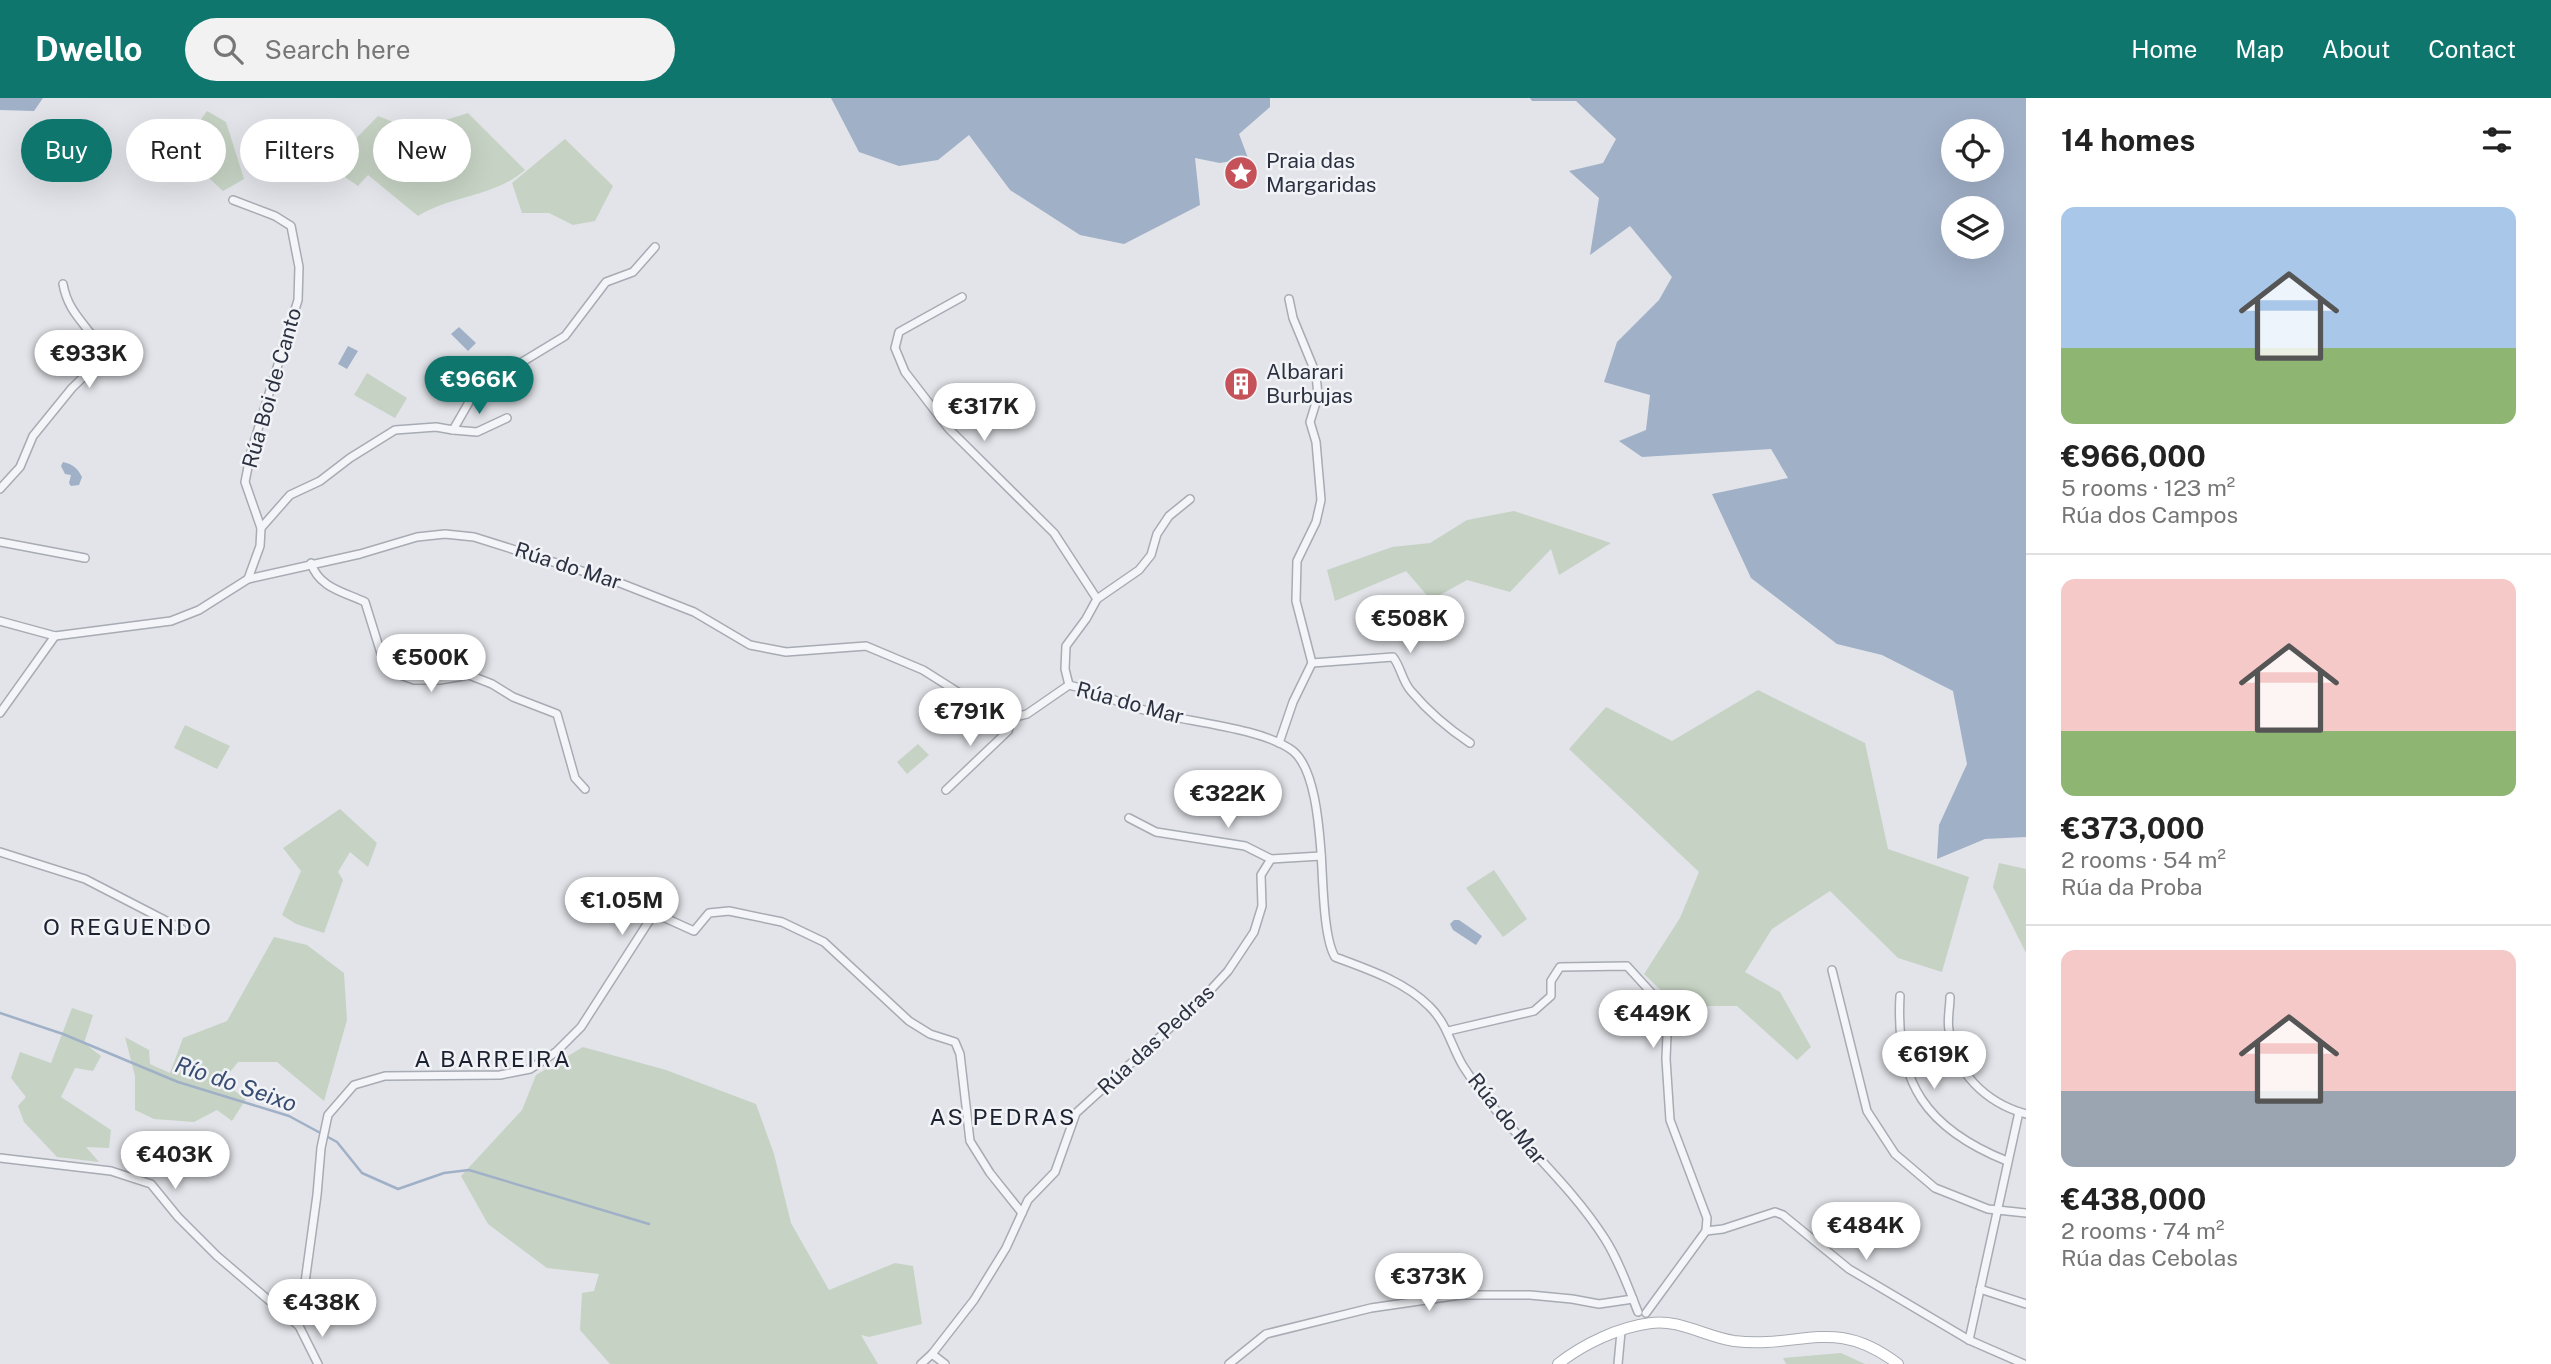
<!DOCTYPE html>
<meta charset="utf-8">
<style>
body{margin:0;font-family:"Public Sans",sans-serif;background:#f2f2f2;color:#222;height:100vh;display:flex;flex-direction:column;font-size:26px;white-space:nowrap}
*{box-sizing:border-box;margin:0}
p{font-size:23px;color:#767676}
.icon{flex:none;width:38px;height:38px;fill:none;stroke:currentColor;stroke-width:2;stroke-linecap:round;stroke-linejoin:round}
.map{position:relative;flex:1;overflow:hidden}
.side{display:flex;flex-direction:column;background:#fff;width:525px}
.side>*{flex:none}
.banner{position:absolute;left:21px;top:21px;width:665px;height:63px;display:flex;gap:14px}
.fabs{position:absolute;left:1941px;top:21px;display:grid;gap:14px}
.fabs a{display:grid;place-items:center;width:63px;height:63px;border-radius:50%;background:#fff;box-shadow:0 7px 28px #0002;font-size:35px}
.price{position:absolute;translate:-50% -60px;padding:0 16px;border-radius:24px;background:#fff;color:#222;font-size:23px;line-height:46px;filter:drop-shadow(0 2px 4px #0008)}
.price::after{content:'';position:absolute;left:50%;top:42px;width:21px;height:16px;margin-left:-10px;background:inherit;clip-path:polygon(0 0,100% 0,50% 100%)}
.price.current{background:#0f766e;color:#fff}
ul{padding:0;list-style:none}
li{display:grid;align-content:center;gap:14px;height:371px;padding:0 35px}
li+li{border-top:2px solid #e0e0e0}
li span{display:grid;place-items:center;height:217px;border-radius:14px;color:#555}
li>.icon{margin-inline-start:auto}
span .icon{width:126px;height:126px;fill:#fffc;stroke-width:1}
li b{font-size:30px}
h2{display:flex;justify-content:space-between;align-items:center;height:84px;padding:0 35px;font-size:30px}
.tag{padding:0 24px;border-radius:32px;background:#fff;box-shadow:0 7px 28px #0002;font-size:24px;line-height:63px}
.tag.current{background:#0f766e;color:#fff}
header{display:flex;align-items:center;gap:42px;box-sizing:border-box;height:98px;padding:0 35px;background:#0f766e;color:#fff}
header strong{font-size:33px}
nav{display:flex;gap:38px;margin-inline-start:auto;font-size:24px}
.search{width:490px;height:63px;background:#f2f2f2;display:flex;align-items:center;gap:18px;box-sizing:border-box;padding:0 24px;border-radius:38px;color:#767676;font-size:26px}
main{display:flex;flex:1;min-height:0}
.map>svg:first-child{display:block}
.green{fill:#c6d3c4}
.water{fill:#a0b0c7;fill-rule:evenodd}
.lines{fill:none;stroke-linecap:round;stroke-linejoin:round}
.stream{stroke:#a0b0c7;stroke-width:2.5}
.street-casing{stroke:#a7abb3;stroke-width:10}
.secondary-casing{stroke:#a7abb3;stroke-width:12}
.street{stroke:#f4f5f8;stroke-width:7}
.secondary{stroke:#fff;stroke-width:10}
.labels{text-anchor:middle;stroke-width:5;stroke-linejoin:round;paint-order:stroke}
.poi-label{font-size:21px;fill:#2b3140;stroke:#f2f3f7;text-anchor:start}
.street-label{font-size:21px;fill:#2b3140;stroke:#f2f3f7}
.neighbourhood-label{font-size:23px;letter-spacing:2px;fill:#1d2231;stroke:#f2f3f7}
.water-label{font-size:23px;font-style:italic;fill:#384d71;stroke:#f2f3f7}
</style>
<header>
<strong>Dwello</strong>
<div class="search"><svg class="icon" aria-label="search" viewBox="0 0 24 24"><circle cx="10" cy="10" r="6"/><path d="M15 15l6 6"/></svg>Search here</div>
<nav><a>Home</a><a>Map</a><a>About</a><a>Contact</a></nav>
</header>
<main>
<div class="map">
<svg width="2026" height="1266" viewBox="0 0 2026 1266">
<rect width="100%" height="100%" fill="#e2e4e9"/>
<g class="green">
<polygon points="207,13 226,24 244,81 223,93 179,52"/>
<path d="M 468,15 L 525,72 C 494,99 452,97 418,118 L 368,77 L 358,88 L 329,68 L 378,18 L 414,32 Z"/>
<polygon points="565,41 613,88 595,123 573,127 549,115 522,115 512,85"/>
<polygon points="367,275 407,300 395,320 354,297"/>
<polygon points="1514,413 1611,445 1559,477 1551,451 1510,494 1467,482 1431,502 1406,473 1335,503 1327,472 1392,449 1430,445 1467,422"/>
<polygon points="1758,592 1865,645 1888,751 1969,779 1942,874 1898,860 1830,793 1772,831 1745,874 1780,894 1811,949 1797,962 1737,908 1677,908 1644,876 1680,820 1699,774 1569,651 1606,609 1672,643"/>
<polygon points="185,627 230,648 217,671 174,650"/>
<polygon points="918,646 929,657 907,676 897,664"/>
<polygon points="340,711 377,745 368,769 350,754 338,774 343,782 324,835 296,826 282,817 301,773 283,750"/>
<polygon points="1999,765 2026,771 2026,855 1993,789"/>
<polygon points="1494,772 1527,821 1503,839 1466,790"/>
<polygon points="274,839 307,847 344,875 347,922 324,1003 277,964 238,964 222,984 246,1001 232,1023 217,1012 194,1024 154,1021 135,1012 135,978 125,939 149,952 150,966 170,975 183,940 227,923"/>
<polygon points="72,910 93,917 84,945 101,958 93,973 75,970 61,999 111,1032 109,1050 86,1049 99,1064 57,1059 24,1024 18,1008 26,999 11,980 20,954 51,965"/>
<polygon points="583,949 666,972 756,1006 774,1056 791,1125 829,1192 895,1165 913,1168 922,1226 869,1239 861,1237 878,1266 610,1266 580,1232 582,1195 594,1193 599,1176 547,1170 488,1126 461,1078 522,1012 536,977"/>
<polygon points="1841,1255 1865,1266 1786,1266 1783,1260"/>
</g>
<g class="water">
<polygon points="0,0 43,0 34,13 0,12"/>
<polygon points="831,0 1270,0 1270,9 1239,36 1248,60 1220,65 1195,60 1200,107 1124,146 1080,137 1010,92 969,37 938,62 899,68 859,54"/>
<path d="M 1530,0 L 2026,0 L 2026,739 L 1985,741 L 1937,761 L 1939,727 L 1967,666 L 1953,593 L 1882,557 L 1837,546 L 1751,480 L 1712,396 L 1788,380 L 1771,351 L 1642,359 L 1619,343 L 1646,332 L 1650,297 L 1604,284 L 1617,244 L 1659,202 L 1672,179 L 1630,128 L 1590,157 L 1599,100 L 1569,73 L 1603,65 L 1616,41 L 1576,3 L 1532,3 ZM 1953,33 L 1992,33 L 1992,72 L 1953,72 ZM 1953,110 L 1992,110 L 1992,149 L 1953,149 Z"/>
<polygon points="459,229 476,245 468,253 451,236"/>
<polygon points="348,248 358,253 347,271 338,266"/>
<path d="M 63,364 C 73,366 78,371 82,379 L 79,387 L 71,388 L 69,385 L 71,377 L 65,376 L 61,368 Z"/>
<polygon points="614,799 621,803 623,816 613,823 600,817 610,811"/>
<polygon points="1454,822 1459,822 1482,838 1476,847 1453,832 1450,826"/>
</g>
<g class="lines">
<polyline class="stream" points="0,915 63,936 178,984 289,1018 337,1044 362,1075 398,1091 444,1075 469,1072 649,1126"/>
<g class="street-casing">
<g id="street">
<polyline points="233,102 275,118 291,128 299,169 298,202 251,354 245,384 261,430"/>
<polyline points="962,199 899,234 895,250 905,274 949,331 1054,435 1097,501"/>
<polyline points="453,332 477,334 507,320"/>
<path d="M 0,391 L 20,369 L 33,338 L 72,290 L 104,259 C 92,228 69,220 63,186"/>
<polyline points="0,444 85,460"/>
<path d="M 311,465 C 319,490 344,494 365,504 L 384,565 L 390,573 L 414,582 L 440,582 L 469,577 L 492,586 L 513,599 L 557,616 L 575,680 L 585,691"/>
<polyline points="248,481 260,448 261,430 290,397 320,383 350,360 395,332 436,329 453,332 476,292 565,238 606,184 633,174 655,149"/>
<path d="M 0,523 L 55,538 L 171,523 L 199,512 L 248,481 L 360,456 L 417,439 L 445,436 L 474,439 L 620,485 L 694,514 L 750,547 L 786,554 L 866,548 L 923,572 L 972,603 L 1012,620 L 1027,616 L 1069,587 C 1098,594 1125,608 1155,615 C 1191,624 1265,631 1293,653 C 1315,671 1319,728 1321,754 C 1323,780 1323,839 1335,859 C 1367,871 1404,883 1429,908 C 1447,925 1451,948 1463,968 C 1503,1031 1565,1078 1605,1141 C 1619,1163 1628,1189 1638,1214"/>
<path d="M 1312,565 L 1393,559 C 1401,569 1402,583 1411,593 C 1427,612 1449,631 1470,645"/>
<polyline points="1069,587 1065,571 1066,548 1086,521 1097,501 1139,472 1151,457 1157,436 1169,418 1190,401"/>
<polyline points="0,615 55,538"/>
<polyline points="1279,645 1293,604 1312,565 1296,503 1297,463 1316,424 1321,402 1316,344 1310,324 1318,298 1316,276 1293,220 1289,201"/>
<polyline points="946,692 1008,633 1012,620"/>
<polyline points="1129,720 1156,734 1245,748 1271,761 1321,758"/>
<polyline points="0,754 85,781 182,831"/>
<polyline points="1832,872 1867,1013 1895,1056 1935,1090 1988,1111 2026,1115"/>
<path d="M 1900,898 C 1895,985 1927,1031 2007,1063"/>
<path d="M 1950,899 C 1950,910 1947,922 1949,932 C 1954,974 1986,1005 2026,1016"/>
<polyline points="1448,933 1534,913 1551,898 1551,883 1560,869 1627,868 1668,913 1666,961 1670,1022 1707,1120 1706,1133 1646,1215"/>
<polyline points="0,1060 111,1073 151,1086 178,1119 217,1158 299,1228"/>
<polyline points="1706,1133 1723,1131 1775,1114 1783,1117 1849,1171 1969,1242 2024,1266"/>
<polyline points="1980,1191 2026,1206"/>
<polyline points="1969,1242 2019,1014"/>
<polyline points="932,1256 974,1202 1006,1150 1028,1102 1055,1074 1076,1015 1204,899 1228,873 1254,834 1262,808 1261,777 1271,761"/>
<polyline points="318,1266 299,1228 317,1097 321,1050 328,1017 354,987 385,978 500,977 530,971 556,954 581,929 651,820 663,819 694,833 709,815 729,813 782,824 824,844 909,923 930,936 955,944 960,956 970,1043 990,1075 1022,1115"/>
<polyline points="921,1266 932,1256 945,1266"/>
<polyline points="1229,1266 1266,1236 1371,1210 1460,1197 1530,1197 1572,1201 1599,1206 1633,1201"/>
<polyline points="1618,1266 1621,1234"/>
</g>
</g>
<g class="secondary-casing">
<path id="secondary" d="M 1558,1266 C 1583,1246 1619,1229 1651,1225 C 1679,1221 1706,1239 1734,1243 C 1802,1251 1834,1217 1898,1266"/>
</g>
<use href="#street" class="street"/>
<use href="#secondary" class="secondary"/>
</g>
<defs>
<g id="sight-disc" transform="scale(1.75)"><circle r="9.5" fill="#c55159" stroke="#f2f3f7"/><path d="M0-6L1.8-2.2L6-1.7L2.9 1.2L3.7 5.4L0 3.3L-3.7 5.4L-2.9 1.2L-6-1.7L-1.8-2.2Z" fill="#fff"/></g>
<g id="building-disc" transform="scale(1.75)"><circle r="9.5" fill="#c55159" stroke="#f2f3f7"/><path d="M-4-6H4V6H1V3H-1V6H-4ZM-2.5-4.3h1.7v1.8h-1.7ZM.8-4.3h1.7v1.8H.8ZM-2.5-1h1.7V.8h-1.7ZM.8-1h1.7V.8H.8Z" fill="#fff"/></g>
</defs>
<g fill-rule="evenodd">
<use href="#sight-disc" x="1241" y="75"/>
<use href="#building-disc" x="1241" y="286"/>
</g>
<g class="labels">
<g class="poi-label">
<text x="1266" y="70">Praia das<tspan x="1266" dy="24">Margaridas</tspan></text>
<text x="1266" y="281">Albarari<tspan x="1266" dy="24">Burbujas</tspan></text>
</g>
<g class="street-label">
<text transform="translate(272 290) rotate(-74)" y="7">Rúa Boi de Canto</text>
<text transform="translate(568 468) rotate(18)" y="7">Rúa do Mar</text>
<text transform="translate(1130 605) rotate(15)" y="7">Rúa do Mar</text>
<text transform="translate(1156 942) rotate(-43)" y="7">Rúa das Pedras</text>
<text transform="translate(1507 1021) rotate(51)" y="7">Rúa do Mar</text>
</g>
<g class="neighbourhood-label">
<text x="128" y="837">O REGUENDO</text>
<text x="493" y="969">A BARREIRA</text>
<text x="1003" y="1027">AS PEDRAS</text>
</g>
<g class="water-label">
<text transform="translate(236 986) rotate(19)" y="8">Río do Seixo</text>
</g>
</g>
</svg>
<div class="fabs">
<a><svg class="icon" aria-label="locate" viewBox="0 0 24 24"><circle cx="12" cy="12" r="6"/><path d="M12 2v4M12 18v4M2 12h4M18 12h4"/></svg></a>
<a><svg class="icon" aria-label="layers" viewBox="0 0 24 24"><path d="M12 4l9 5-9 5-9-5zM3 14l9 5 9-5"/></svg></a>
</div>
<b class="price" style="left:89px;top:292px">€933K</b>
<b class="price current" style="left:479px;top:318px">€966K</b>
<b class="price" style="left:984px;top:345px">€317K</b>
<b class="price" style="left:1410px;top:557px">€508K</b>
<b class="price" style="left:431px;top:596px">€500K</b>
<b class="price" style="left:970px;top:650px">€791K</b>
<b class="price" style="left:1228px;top:732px">€322K</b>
<b class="price" style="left:622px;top:839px">€1.05M</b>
<b class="price" style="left:1653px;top:952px">€449K</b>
<b class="price" style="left:1934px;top:993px">€619K</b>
<b class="price" style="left:175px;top:1093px">€403K</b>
<b class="price" style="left:1866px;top:1164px">€484K</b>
<b class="price" style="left:1429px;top:1215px">€373K</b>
<b class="price" style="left:322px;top:1241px">€438K</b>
<div class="banner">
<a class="tag current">Buy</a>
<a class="tag">Rent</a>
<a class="tag">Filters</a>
<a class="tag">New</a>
</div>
</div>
<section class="side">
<h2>14 homes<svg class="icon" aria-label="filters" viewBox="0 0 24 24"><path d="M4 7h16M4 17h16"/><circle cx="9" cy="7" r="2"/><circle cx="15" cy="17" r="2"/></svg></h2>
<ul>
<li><span style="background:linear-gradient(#a9c7e8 65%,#8fb573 0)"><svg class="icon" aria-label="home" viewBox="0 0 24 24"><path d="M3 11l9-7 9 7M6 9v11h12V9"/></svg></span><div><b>€966,000</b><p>5 rooms · 123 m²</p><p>Rúa dos Campos</p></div></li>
<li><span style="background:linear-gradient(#f6c9c9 70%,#8fb573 0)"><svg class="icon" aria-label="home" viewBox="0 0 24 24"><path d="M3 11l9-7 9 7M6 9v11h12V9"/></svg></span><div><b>€373,000</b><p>2 rooms · 54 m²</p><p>Rúa da Proba</p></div></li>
<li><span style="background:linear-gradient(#f6c9c9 65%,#9aa5b1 0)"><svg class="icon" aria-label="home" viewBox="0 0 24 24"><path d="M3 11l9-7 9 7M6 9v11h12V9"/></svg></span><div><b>€438,000</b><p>2 rooms · 74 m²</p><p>Rúa das Cebolas</p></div></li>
</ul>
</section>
</main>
